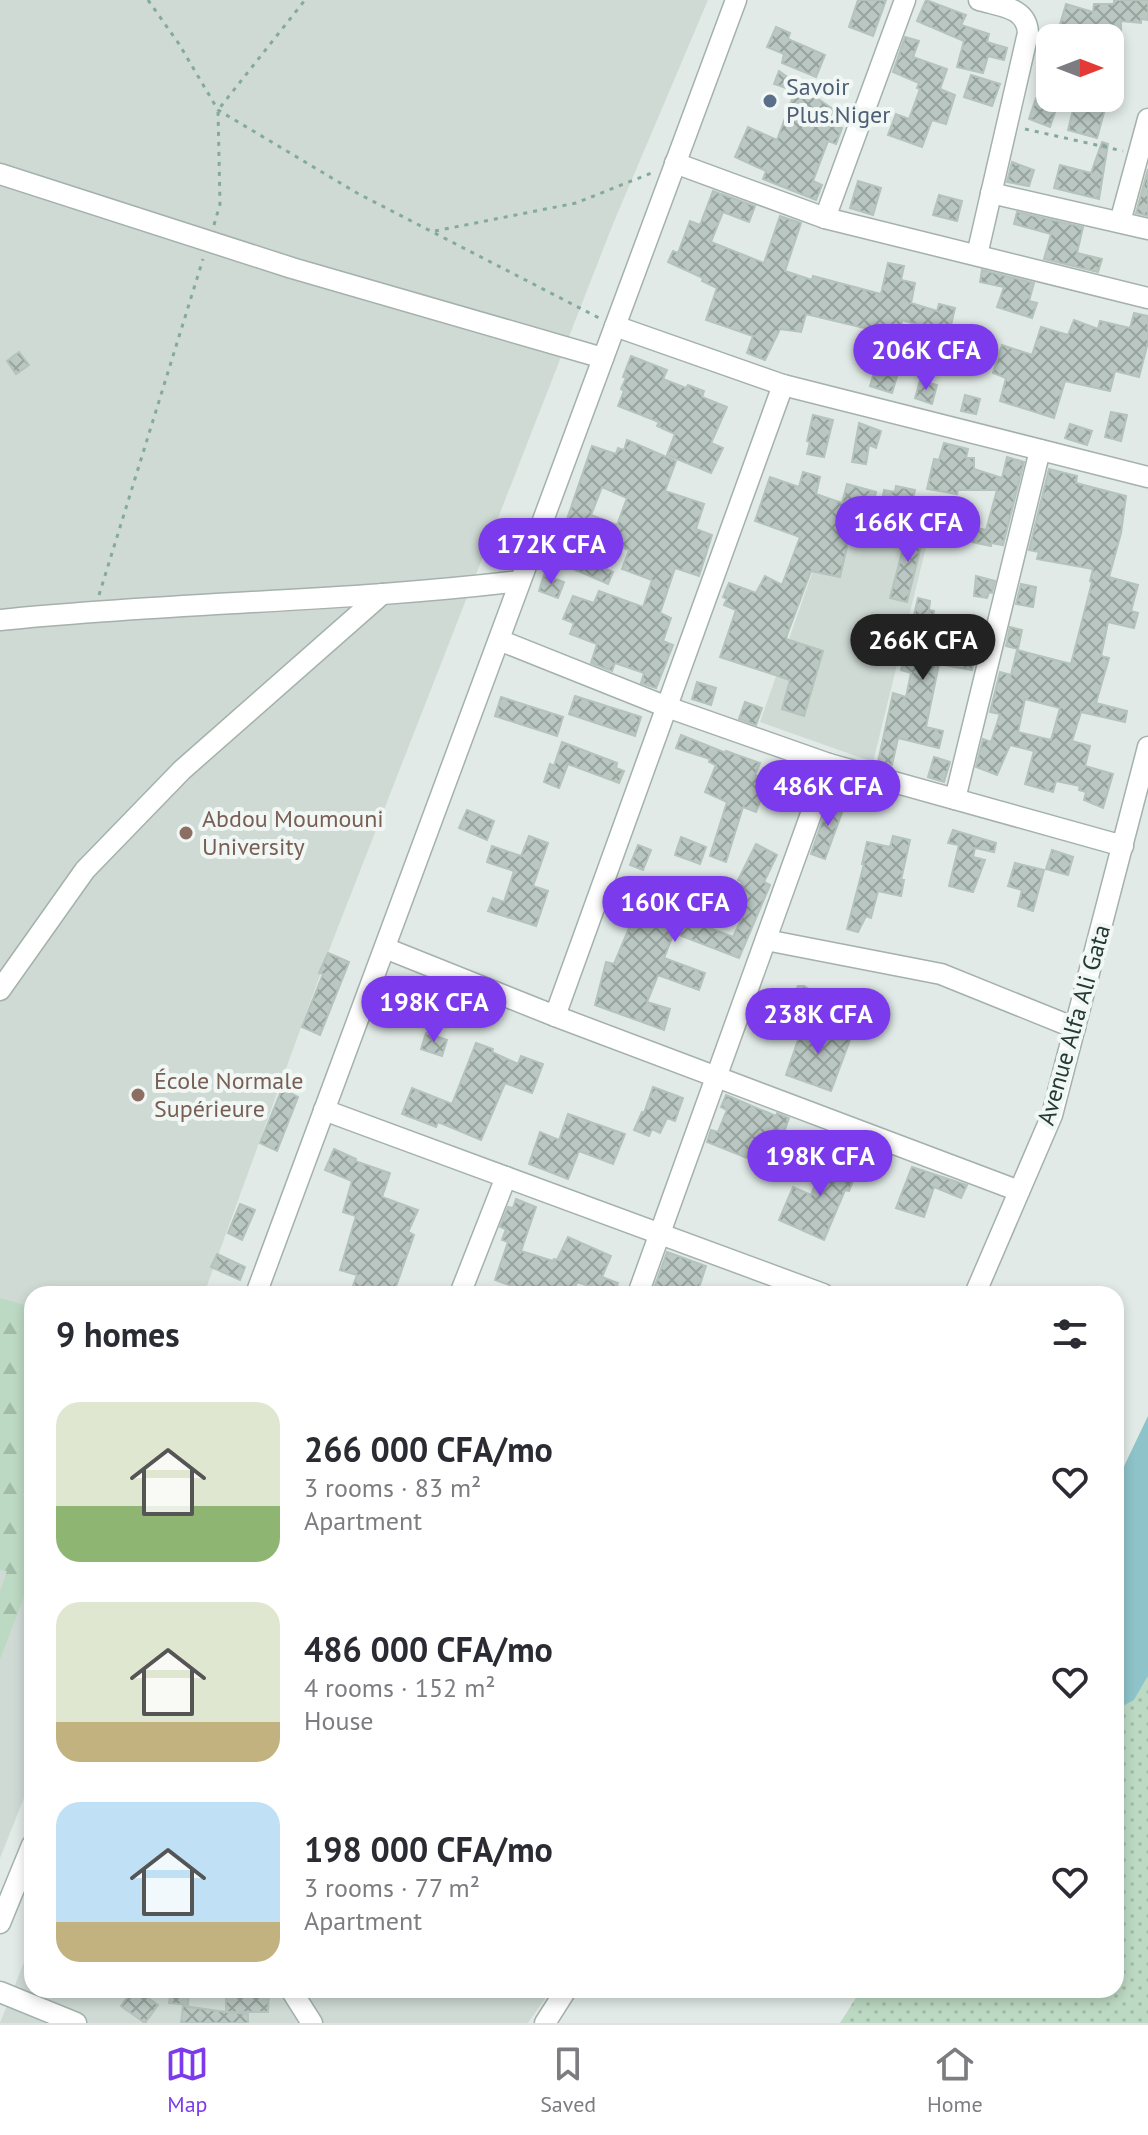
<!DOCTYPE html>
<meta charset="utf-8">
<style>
body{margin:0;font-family:"PT Sans",sans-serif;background:#f2f2f3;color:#2b2b33;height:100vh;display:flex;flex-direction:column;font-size:30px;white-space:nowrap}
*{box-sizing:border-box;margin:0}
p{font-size:26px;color:#7c7c81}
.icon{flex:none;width:44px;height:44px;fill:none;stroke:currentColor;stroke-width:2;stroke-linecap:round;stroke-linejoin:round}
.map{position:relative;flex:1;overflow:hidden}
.details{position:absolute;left:24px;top:1286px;width:1100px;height:712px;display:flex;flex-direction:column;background:#fff;border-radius:24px;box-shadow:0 4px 12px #0003}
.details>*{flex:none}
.needle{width:52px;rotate:90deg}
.tools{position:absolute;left:1036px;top:24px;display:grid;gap:16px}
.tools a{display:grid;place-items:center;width:88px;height:88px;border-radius:16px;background:#fff;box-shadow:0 4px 12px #0003;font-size:40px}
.price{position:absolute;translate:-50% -68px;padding:0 18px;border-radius:28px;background:#7c3aed;color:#fff;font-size:26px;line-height:52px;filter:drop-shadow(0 2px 4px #0008)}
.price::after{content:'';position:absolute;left:50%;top:48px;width:24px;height:18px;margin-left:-12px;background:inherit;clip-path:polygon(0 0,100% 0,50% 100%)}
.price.selected{background:#222;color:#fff}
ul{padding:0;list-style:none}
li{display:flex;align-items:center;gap:24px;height:200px;padding:0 32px}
li span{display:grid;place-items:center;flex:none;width:224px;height:160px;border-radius:24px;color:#555}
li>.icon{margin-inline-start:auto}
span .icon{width:96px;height:96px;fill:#fffc;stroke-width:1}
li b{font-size:34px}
h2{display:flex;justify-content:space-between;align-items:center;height:96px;padding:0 32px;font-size:34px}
.tab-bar{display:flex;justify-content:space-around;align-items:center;height:112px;border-top:2px solid #e1e1e2;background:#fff;font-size:22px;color:#7c7c81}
.tab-bar a{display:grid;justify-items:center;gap:4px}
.tab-bar .selected{color:#7c3aed}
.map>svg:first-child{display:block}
.built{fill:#cfdad5}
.forest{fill:url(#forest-firs)}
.garden{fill:url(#garden-dots)}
.water{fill:#8ec3ca}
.building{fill:url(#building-cross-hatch);stroke:#b4c3bc;stroke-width:2;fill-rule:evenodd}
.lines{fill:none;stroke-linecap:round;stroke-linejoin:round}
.minor-casing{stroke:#a4b1ac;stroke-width:23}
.path{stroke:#84aa9d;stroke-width:3;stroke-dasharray:4 6;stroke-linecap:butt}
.minor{stroke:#fff;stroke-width:20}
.service-dot{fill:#5c6f8a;stroke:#f1f7f4;stroke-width:3}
.education-dot{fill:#8d6e63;stroke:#f1f7f4;stroke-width:3}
.labels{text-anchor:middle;stroke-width:8;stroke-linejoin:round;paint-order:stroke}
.service-label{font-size:24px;fill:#4e5e75;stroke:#f1f7f4;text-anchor:start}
.education-label{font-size:24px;fill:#785e54;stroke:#f1f7f4;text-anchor:start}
.street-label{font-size:24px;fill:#233932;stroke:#f1f7f4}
</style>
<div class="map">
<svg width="1148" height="2023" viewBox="0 0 1148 2023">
<defs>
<pattern id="forest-firs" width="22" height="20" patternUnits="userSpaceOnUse" patternTransform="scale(2)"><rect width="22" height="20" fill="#bcd9c3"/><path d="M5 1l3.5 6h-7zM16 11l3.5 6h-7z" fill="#a1bba8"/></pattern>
<pattern id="garden-dots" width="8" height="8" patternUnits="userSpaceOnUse" patternTransform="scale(2)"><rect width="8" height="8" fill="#bcd9c3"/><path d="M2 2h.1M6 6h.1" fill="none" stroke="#a1bba8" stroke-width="1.8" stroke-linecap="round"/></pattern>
<pattern id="building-cross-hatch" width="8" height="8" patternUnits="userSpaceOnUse" patternTransform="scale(2)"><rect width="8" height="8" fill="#bac7c2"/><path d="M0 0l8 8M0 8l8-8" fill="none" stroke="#97a39e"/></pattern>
</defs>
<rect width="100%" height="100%" fill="#e1eae6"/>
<g class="built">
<polygon points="0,0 708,0 613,224 331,945 204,1294 32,1294 32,1778 0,1858"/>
<polygon points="837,502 931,527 873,762 760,722"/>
<polygon points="32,1942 32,1990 551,1990 528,2023 0,2023"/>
</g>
<polygon class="forest" points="0,1298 32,1307 32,1474 23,1495 32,1503 32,1576 0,1659 0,1591 7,1571 0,1570"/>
<polygon class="garden" points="1148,1676 1148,2023 840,2023 861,1990 1116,1990 1116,1710 1134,1700"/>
<polygon class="water" points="1148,1416 1148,1676 1134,1700 1116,1710 1116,1483"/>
<g class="building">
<polygon points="858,0 886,0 873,36 849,27"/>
<polygon points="926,0 966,15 961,25 989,34 987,42 1007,48 1004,60 988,56 983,73 957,67 964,41 917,21"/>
<polygon points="1114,0 1148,0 1148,20 1141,19 1141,23 1121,21 1121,38 1056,38 1066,4 1093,12 1094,4 1114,4"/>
<polygon points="776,27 790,33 788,39 825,55 816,77 782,63 784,54 767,47"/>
<polygon points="905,37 919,41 913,57 947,69 940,89 955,95 946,124 932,120 922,147 888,135 896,114 909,119 920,89 917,88 919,83 893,72"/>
<polygon points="779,71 834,110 827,122 842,128 836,144 828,141 813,181 822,185 816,200 763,179 766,171 735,157 748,127 777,140 795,91 774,84"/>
<polygon points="971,75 1000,84 992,106 964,97"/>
<polygon points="1036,98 1060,98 1050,127 1029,119"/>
<polygon points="1076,98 1108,98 1097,138 1068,130"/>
<polygon points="1102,142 1108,144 1099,199 1054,188 1060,165 1091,173"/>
<polygon points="1012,162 1034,170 1029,186 1007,182"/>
<polygon points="1148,169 1148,216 1136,213"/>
<polygon points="858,181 881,188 873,215 850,208"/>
<polygon points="713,191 755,206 749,222 723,212 711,242 764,263 780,216 801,223 785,271 812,280 813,276 881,294 888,263 904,266 901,280 915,283 911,303 937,311 939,304 955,308 949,334 902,320 900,334 881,332 806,314 801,332 780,329 765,360 747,353 753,336 706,320 717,288 702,281 703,278 668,262 673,251 678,253 690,221 700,225"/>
<polygon points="939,195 962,201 957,221 933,215"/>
<polygon points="1017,212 1083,227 1077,253 1102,259 1098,272 1044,259 1051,234 1014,224"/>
<polygon points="982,270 1034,283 1029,301 1037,303 1032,318 997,307 1004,287 980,282"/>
<polygon points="1134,313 1148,316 1148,342 1139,377 1115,371 1110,391 1065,381 1054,418 1000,401 1006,378 993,373 1002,345 1032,355 1041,327 1068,335 1074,320 1098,329 1100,321 1130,328"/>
<polygon points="19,352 29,365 16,374 7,361"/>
<polygon points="631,356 667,370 663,379 686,388 688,385 704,391 702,397 727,407 711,443 723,448 711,473 667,455 675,434 657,426 659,422 618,406 624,391 621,389 626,378 623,377"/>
<polygon points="879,356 901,363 892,393 870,386"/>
<polygon points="920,381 937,385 932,404 915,398"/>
<polygon points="965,395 980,399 976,414 961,411"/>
<polygon points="1111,412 1127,415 1121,441 1105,437"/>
<polygon points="813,415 833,420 824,457 807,454 810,442 807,441"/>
<polygon points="859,423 881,431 876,448 869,445 866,464 852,462"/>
<polygon points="1070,424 1092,431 1087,445 1065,438"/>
<path d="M 627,440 L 676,461 L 665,491 L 704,504 L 696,529 L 712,535 L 699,576 L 675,568 L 660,613 L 671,618 L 663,641 L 673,645 L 656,688 L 641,683 L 644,673 L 615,663 L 612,671 L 591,663 L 597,644 L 570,634 L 574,623 L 563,619 L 573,596 L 594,603 L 599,591 L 643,607 L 652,580 L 622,569 L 629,550 L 599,538 L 589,561 L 613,572 L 608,584 L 571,568 L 587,533 L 565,525 L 592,446 L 616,454 L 618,448 L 624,450 ZM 602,487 L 627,498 L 617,525 L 591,515 Z"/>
<polygon points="944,443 968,449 966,458 974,458 974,469 1002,478 1007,457 1024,462 1003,545 991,543 991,546 962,540 961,544 932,534 936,521 962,529 963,525 986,530 997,490 958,490 957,494 927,489 934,459 939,460"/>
<path d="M 1049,469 L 1077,476 L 1076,483 L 1126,496 L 1121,533 L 1109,577 L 1138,585 L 1131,611 L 1138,613 L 1134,628 L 1108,622 L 1101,656 L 1109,658 L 1096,703 L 1127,711 L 1125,722 L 1081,712 L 1072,741 L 1090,746 L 1085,766 L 1113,774 L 1103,808 L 1084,800 L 1086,792 L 1079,790 L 1080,786 L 1056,781 L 1053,792 L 1025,784 L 1034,751 L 1010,745 L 997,775 L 976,767 L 983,739 L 991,742 L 1000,714 L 990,712 L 1000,672 L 1011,675 L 1017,650 L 1071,664 L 1092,582 L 1090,581 L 1093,569 L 1037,559 L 1039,552 L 1029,550 ZM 1025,699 L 1060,708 L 1051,740 L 1018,732 Z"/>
<polygon points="803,472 820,477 816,494 842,503 847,484 876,492 872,507 857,503 840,577 811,571 787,635 786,639 823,651 804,716 782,709 790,680 720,657 736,610 724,605 727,599 723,597 729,583 756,593 765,576 782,585 800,537 755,521 770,477 799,487"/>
<polygon points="896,486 915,490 911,509 882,503 884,490 895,492"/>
<polygon points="909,526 925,530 907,602 890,598"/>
<polygon points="544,575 564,582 558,598 539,591"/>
<polygon points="976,576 995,581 992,593 989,592 987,598 974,596"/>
<polygon points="1021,584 1036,587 1033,607 1016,604"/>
<polygon points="918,598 930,601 929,610 934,611 930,630 978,642 972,670 939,664 926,727 943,731 939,748 898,738 892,765 878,762 893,693 906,697 911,673 901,670"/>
<polygon points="1010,627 1022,630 1018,649 1006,646"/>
<polygon points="697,682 716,688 711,705 692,699"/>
<polygon points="575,696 641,717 635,736 569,714"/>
<polygon points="501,697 563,717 557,736 495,716"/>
<polygon points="745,702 762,708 756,725 739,719"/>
<polygon points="681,735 726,753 726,751 760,763 755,775 768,781 756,812 743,807 726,862 710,856 727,802 705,792 716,765 709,762 710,759 676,748"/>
<polygon points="562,742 617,763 616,768 624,771 619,783 568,764 559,788 544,782 550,764 554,766"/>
<polygon points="934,757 950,762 944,782 928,777"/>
<polygon points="856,786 870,790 864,807 851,803"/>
<polygon points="830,798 845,804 825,859 811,854"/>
<polygon points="467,810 494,821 487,840 459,828"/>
<polygon points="953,830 996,843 994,852 975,848 973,857 985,860 973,892 949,886 959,845 948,843"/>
<polygon points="529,836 548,843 533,886 548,891 536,926 488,911 493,898 504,902 514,871 487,862 492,846 521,856"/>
<polygon points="893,836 910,840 901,880 904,880 901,896 878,891 871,918 866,916 858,932 847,929 864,864 862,864 867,842 890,847"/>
<polygon points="681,837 706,847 700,864 675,855"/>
<polygon points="756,844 777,855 764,882 770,885 739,958 674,933 664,958 705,973 699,990 658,975 647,1002 670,1009 664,1030 595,1005 606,962 614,964 635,914 622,909 627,894 659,906 661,903 685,915 694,893 712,900 702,925 733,937 746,909 733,903 742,882 738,880"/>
<polygon points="638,845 651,850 643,870 630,865"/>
<polygon points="1052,850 1073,857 1068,875 1046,869"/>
<polygon points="1015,863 1044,870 1033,911 1018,906 1022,890 1008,886"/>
<polygon points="328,953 349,962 320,1035 302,1027 323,974 319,973"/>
<polygon points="798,986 804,986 826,1000 816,1021 788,1007"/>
<polygon points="805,1020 851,1037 831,1091 786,1075"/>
<polygon points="426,1033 447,1040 442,1056 421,1049"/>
<polygon points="476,1043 493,1049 492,1052 518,1064 521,1056 543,1064 532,1093 505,1083 481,1140 438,1122 436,1127 402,1114 412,1088 452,1104"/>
<polygon points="653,1087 683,1098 675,1121 667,1118 660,1133 652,1129 649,1136 634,1130 642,1112 644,1113"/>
<polygon points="282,1089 298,1097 277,1151 260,1143"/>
<polygon points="726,1095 776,1116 777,1113 789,1118 778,1149 768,1165 749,1153 747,1158 707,1142 711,1130 718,1132 727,1110 721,1107"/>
<polygon points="568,1114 625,1134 613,1164 579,1151 568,1179 529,1164 540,1132 559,1140"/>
<polygon points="334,1149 356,1159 355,1161 390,1173 382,1197 418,1210 408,1232 414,1235 394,1292 374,1286 371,1294 350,1294 357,1275 340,1270 356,1216 343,1212 352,1181 325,1170"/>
<polygon points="828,1153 859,1166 849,1191 845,1190 824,1240 779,1220 793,1187 811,1195"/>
<polygon points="912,1167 967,1185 961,1198 934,1187 924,1217 896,1208"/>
<polygon points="516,1199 536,1207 521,1251 553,1261 554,1259 557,1260 568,1237 611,1256 602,1277 618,1283 614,1294 577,1282 573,1294 533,1294 495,1280 508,1242 502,1240 506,1229 500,1227 508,1207 513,1208"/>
<polygon points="240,1204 255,1210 242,1240 228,1233"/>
<polygon points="667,1252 706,1266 697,1294 652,1294"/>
<polygon points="217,1254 245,1267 240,1280 211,1267"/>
<polygon points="132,1990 137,1990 158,2005 145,2023 121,2006"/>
<polygon points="171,1990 189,1990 188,2005 169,2003"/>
<polygon points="226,1990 269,1990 268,2012 227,2012 248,2014 248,2023 181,2023 183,2006 226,2012"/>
</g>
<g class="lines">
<g class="minor-casing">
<g id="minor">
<polyline points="675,163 825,218 1148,298"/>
<polyline points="0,174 292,268 603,358"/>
<polyline points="991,193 1148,229"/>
<polyline points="825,218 905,0"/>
<polyline points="1120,222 1148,119"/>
<path d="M 977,255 L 1028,33 C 1027,7 999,6 979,0"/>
<polyline points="615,326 783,385 1148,477"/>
<path d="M 0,620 C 173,602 347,602 520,581"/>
<polyline points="499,640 667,707 829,764 1123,846"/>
<polyline points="955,799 1040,450"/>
<polyline points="766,940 941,974 1075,1028"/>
<polyline points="385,948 555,1016 1019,1191"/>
<polyline points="0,990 85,870 182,770 382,594"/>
<polyline points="555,1016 783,385"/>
<polyline points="324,1110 823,1294"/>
<polyline points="256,1294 736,0"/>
<polyline points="460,1294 506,1177"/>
<polyline points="638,1294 829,764"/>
<polyline points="975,1294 1052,1115 1148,747"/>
<polyline points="0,1923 32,1845"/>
<polyline points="291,1990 312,2023"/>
<polyline points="0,1992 76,2023"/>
<polyline points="545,2023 566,1990"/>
</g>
</g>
<g class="path">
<polyline points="148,0 179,44 218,110 357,193 601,319"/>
<polyline points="1025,129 1123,151"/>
<polyline points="214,225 220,204 218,110 305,0"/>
<polyline points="435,231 576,203 654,172"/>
<polyline points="99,595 203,259"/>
</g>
<use href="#minor" class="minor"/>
</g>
<circle class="service-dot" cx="770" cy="101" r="8"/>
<g class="education-dot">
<circle cx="186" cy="833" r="8"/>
<circle cx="138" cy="1095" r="8"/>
</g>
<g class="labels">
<g class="service-label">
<text x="786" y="95">Savoir<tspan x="786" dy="28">Plus.Niger</tspan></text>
</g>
<g class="education-label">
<text x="202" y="827">Abdou Moumouni<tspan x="202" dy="28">University</tspan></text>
<text x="154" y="1089">École Normale<tspan x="154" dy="28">Supérieure</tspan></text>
</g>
<g class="street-label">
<text transform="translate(1074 1025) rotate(-74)" y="8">Avenue Alfa Ali Gata</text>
</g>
</g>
</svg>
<div class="tools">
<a><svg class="needle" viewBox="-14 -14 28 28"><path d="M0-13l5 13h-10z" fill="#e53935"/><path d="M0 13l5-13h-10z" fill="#7c7c81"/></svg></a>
</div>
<b class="price" style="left:926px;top:392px">206K CFA</b>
<b class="price" style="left:908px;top:564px">166K CFA</b>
<b class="price" style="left:551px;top:586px">172K CFA</b>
<b class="price selected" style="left:923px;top:682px">266K CFA</b>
<b class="price" style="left:828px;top:828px">486K CFA</b>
<b class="price" style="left:675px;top:944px">160K CFA</b>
<b class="price" style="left:434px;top:1044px">198K CFA</b>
<b class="price" style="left:818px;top:1056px">238K CFA</b>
<b class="price" style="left:820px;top:1198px">198K CFA</b>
<section class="details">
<h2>9 homes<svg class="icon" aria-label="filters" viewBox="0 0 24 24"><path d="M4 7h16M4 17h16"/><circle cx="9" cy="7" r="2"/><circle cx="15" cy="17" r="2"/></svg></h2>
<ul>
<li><span style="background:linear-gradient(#dfe7d0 65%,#8fb573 0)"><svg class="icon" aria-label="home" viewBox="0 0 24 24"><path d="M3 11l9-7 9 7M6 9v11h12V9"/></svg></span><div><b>266 000 CFA/mo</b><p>3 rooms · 83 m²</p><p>Apartment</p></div><svg class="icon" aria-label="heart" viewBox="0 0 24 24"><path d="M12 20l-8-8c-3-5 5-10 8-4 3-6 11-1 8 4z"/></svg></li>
<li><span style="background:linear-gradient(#dfe7d0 75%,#c2b280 0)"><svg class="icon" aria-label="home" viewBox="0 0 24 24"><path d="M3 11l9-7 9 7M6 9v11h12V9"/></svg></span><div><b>486 000 CFA/mo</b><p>4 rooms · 152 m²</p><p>House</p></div><svg class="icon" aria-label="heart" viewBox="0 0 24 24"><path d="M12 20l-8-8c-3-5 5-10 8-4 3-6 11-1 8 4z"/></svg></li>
<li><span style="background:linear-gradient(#bfe0f5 75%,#c2b280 0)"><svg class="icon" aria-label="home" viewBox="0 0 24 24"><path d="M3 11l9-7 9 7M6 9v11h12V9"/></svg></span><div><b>198 000 CFA/mo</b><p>3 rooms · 77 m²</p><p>Apartment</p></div><svg class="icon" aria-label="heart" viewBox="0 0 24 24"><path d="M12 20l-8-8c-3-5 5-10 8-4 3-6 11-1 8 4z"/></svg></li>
</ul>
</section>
</div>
<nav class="tab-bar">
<a class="selected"><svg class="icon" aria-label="map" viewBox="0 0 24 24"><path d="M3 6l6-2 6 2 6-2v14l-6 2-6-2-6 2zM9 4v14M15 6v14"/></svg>Map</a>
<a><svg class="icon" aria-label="saved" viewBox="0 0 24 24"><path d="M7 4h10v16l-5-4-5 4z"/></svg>Saved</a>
<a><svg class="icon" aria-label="home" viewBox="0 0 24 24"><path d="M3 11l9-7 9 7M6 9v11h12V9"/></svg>Home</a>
</nav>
